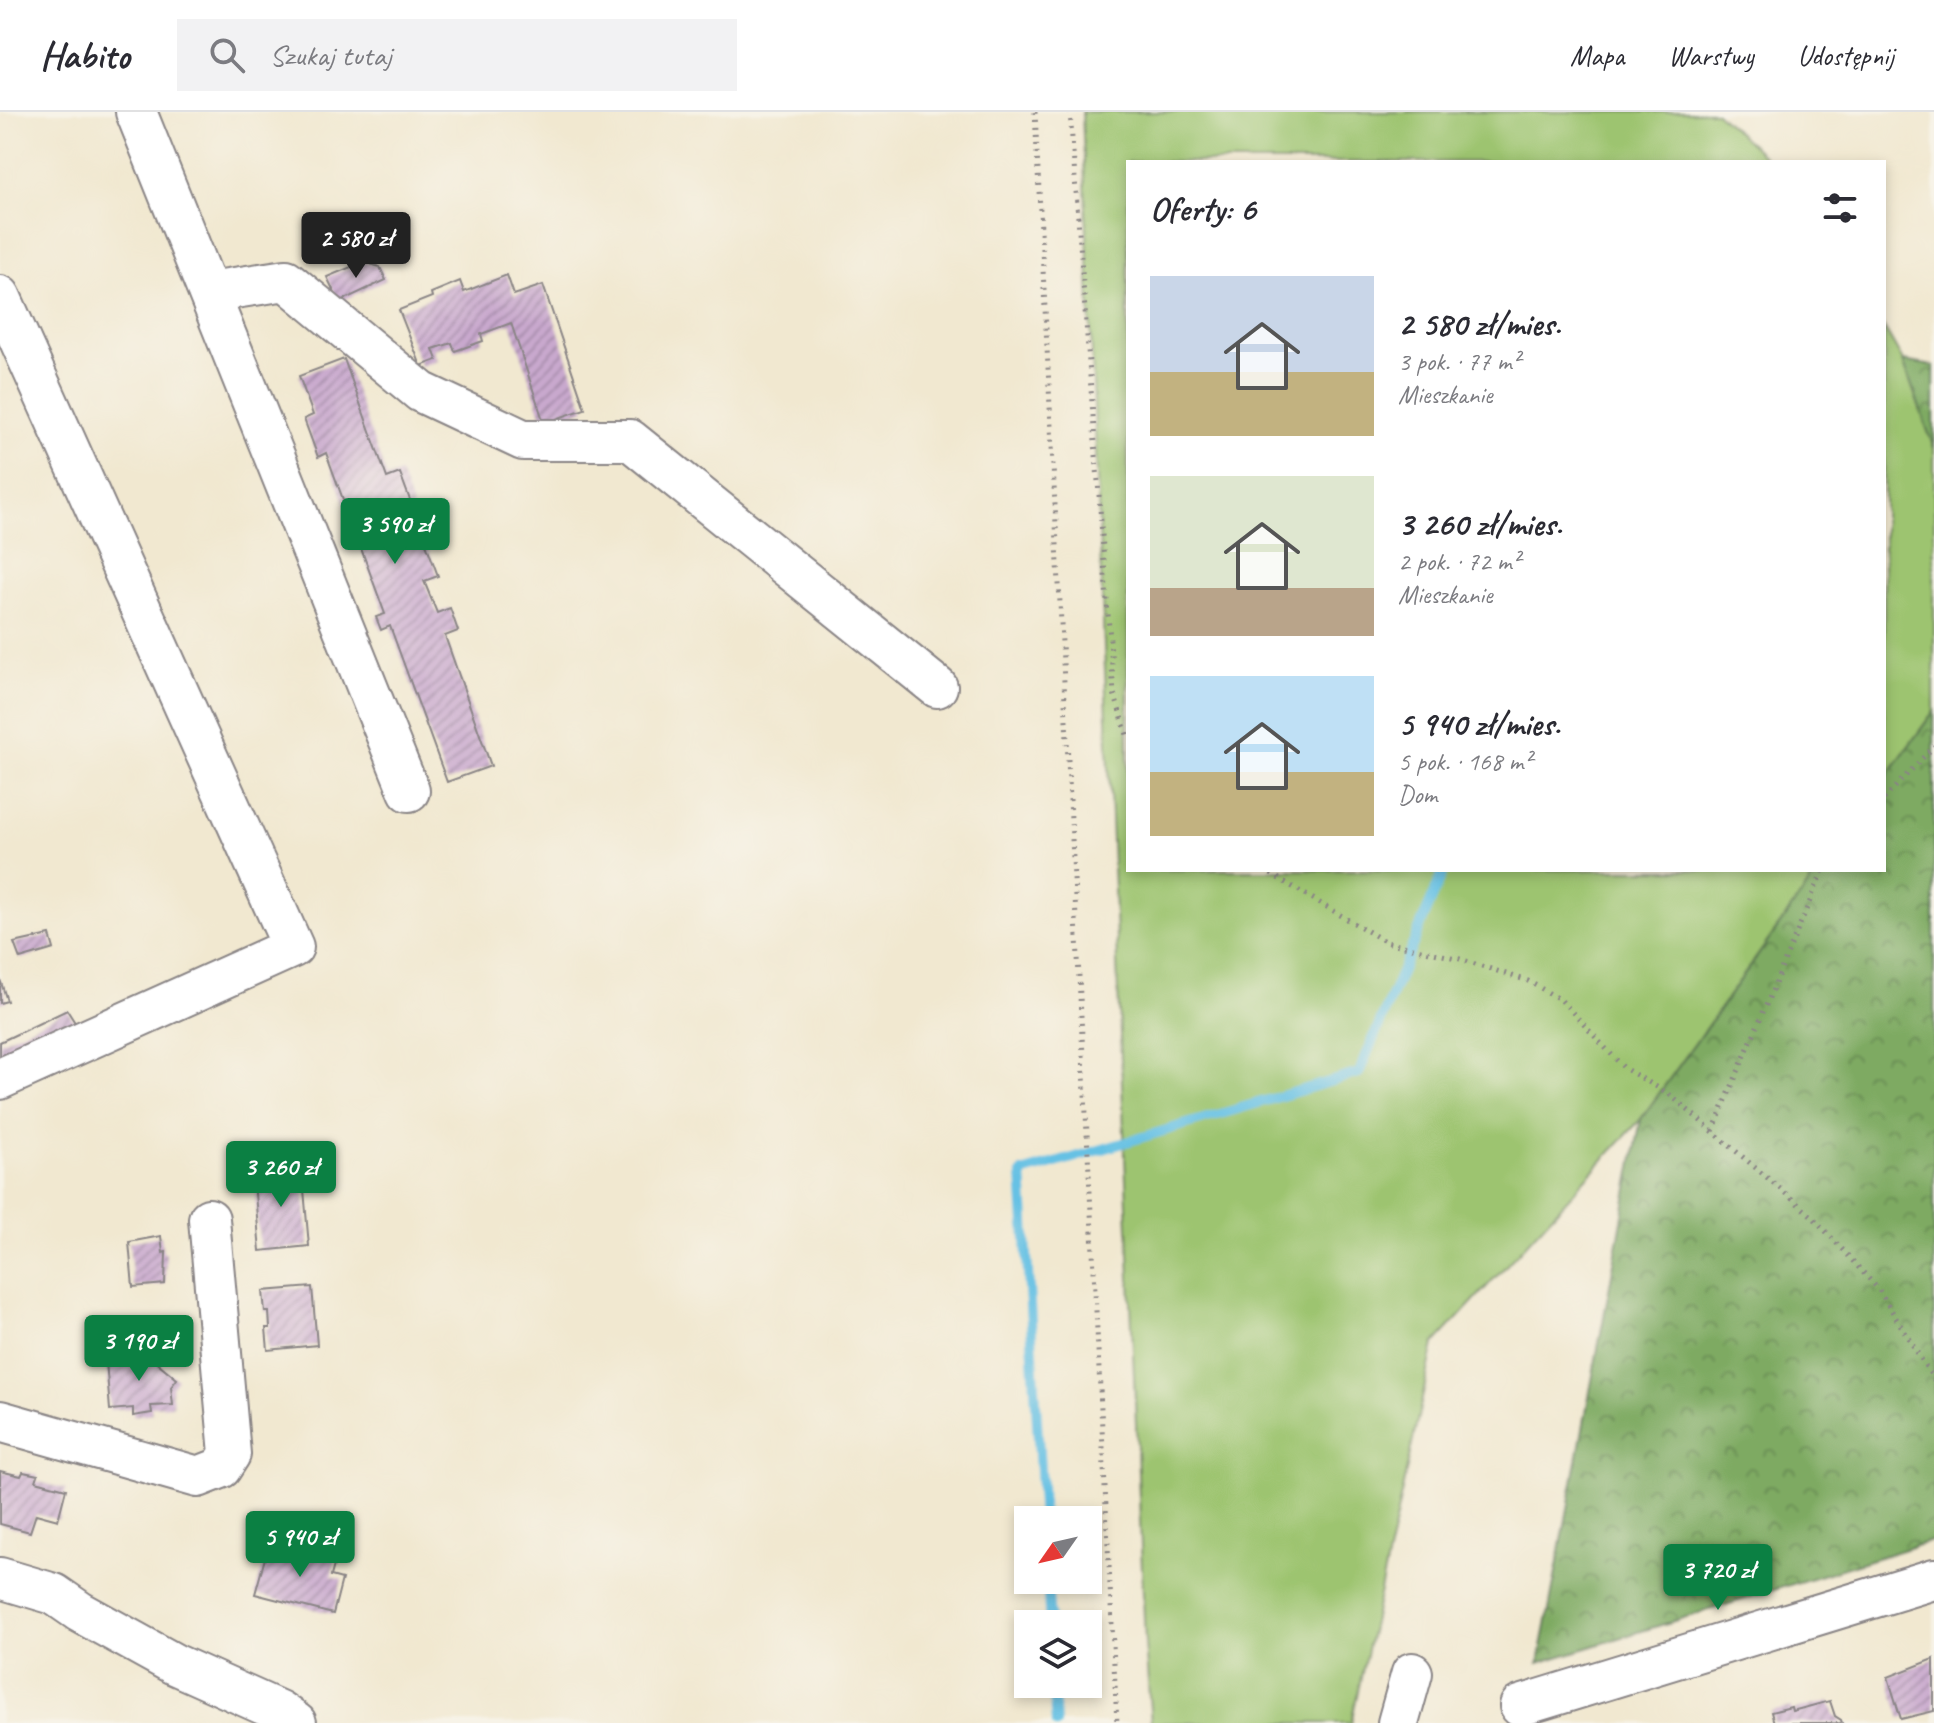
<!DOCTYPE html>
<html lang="pl">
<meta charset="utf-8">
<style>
body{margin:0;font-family:Caveat,sans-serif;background:#f2f2f3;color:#2b2b33;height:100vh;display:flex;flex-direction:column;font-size:30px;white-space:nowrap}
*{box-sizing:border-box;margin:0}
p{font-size:26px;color:#7c7c81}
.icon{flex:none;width:44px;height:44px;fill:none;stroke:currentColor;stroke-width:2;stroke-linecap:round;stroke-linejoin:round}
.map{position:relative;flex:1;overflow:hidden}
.side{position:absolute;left:1126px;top:48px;width:760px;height:712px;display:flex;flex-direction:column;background:#fff;border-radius:0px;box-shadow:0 4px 12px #0003}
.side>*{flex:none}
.needle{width:52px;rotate:236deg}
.buttons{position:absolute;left:1014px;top:1394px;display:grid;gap:16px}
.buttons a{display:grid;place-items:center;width:88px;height:88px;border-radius:0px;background:#fff;box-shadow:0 4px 12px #0003;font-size:40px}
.price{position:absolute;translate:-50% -68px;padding:0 18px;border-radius:8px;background:#0b8043;color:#fff;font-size:26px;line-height:52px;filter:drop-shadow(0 2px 4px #0008)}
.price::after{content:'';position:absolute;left:50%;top:48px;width:24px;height:18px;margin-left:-12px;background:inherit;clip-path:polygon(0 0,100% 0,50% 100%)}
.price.current{background:#222;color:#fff}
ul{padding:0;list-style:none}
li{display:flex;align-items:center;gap:24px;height:200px;padding:0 24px}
li span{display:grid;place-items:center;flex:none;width:224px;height:160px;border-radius:0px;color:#555}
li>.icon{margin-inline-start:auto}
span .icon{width:96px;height:96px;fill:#fffc;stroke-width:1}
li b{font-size:34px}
h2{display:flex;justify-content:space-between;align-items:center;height:96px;padding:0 24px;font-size:34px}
header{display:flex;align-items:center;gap:48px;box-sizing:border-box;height:112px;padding:0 40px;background:#fff;border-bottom:2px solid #e1e1e2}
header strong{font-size:38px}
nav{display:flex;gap:44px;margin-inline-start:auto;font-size:28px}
.search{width:560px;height:72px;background:#f2f2f3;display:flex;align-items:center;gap:20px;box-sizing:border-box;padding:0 28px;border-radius:0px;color:#7c7c81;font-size:30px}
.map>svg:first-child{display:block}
.green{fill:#9dc46f;stroke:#607355;stroke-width:2}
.forest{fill:url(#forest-crowns);stroke:#50664e;stroke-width:2}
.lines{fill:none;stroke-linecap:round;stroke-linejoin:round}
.stream{stroke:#66c1e4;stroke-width:10}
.building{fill:url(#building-hatch)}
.minor-casing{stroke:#8a8586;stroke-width:44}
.path{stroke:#8a8586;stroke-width:5;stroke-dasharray:2 6;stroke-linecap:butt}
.minor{stroke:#fff;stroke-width:40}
</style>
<header>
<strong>Habito</strong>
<div class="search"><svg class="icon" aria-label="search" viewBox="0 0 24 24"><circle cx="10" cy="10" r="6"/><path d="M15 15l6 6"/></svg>Szukaj tutaj</div>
<nav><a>Mapa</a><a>Warstwy</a><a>Udostępnij</a></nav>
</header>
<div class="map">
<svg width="1934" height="1611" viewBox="0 0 1934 1611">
<defs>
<pattern id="forest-crowns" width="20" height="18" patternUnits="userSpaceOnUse" patternTransform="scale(2)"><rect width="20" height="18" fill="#7eaa62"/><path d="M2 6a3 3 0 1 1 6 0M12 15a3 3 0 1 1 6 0" fill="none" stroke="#678a52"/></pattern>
<pattern id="building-hatch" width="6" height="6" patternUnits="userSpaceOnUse" patternTransform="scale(2)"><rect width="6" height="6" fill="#c9a9ce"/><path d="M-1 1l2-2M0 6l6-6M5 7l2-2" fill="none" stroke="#a389a8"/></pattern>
</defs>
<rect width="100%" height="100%" fill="#f7f3e8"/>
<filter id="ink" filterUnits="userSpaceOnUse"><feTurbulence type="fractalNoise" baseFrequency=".0125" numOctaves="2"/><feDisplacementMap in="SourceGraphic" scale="16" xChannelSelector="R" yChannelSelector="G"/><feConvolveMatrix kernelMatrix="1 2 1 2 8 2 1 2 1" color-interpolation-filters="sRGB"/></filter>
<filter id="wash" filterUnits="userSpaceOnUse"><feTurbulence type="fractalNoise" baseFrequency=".006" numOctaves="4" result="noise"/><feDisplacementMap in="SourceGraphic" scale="32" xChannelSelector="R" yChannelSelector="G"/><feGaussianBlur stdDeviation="1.8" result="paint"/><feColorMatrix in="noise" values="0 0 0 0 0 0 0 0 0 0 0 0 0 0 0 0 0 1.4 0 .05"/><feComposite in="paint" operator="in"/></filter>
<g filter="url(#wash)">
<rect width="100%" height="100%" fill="#f1e8d0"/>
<g class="green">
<polygon points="1082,0 1716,0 1770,50 1128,50 1128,758 1819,758 1641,1007 1434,1232 1351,1611 1151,1611 1145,1531"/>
<polygon points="1884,216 1903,249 1934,336 1934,599 1884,668"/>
</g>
<g class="forest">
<polygon points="1903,249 1934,254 1934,336"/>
<polygon points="1934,599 1934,1428 1539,1551 1641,1007 1819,758 1884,758 1884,668"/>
</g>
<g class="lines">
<g class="stream">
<polyline points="1043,1408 1022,1061 1359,961 1444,758"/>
<polyline points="1047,1468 1050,1512"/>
<polyline points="1053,1572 1056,1611"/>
</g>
</g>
<g id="blocks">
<g class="building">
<polygon points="363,150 380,155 386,168 339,190 327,165"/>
<polygon points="507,163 514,183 543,173 585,297 544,311 511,211 481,222 483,229 455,239 452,231 433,237 437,248 421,254 399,198 432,185 431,181 460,169 464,180"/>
<polygon points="344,247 387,366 400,361 438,464 424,469 437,501 450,496 458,519 445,524 491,654 447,670 390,514 381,518 376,505 385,502 326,341 318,345 304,307 313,303 299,264"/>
<polygon points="50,823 54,837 20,847 14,831"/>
<polygon points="0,867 7,889 0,891"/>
<polygon points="67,898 79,917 0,954 0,930"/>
<polygon points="302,1055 309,1134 260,1139 253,1059"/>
<polygon points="161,1124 163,1141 166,1140 165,1172 133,1175 129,1130"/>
<polygon points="312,1175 317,1233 268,1238 266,1216 270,1216 269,1200 265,1200 263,1179"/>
<polygon points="136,1233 177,1267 171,1275 173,1293 151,1294 152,1301 133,1304 133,1296 110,1298 106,1249 124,1247"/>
<polygon points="0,1359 21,1364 23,1360 38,1363 36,1369 66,1377 58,1408 36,1402 30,1420 0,1412"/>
<polygon points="281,1432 336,1446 331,1464 342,1467 333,1502 255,1482 267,1439 279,1442"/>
<polygon points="1934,1547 1934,1599 1901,1607 1888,1565"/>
<polygon points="1830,1589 1835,1604 1841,1608 1842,1611 1774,1611 1771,1600 1791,1595 1792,1599"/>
</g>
</g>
</g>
<g filter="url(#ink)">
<use href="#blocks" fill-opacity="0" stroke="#8a8586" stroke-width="2"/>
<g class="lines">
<g class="minor-casing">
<g id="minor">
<polyline points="136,0 409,679"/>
<polyline points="209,180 286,168 421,280 523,328 630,328 937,575"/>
<polyline points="0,184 293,835 0,967"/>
<polyline points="0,1309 198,1365 221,1356 230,1342 209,1107"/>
<polyline points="0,1466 54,1482 80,1500 174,1552 279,1599 296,1611"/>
<polyline points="1520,1594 1934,1467"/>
<polyline points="1398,1611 1412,1561"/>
</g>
</g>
<g class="path">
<polyline points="1035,0 1117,1611"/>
<polyline points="1070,0 1114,581 1128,626"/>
<polyline points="1884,687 1934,634"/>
<polyline points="1264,758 1386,830 1460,847 1528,869 1561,888 1624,956 1669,982 1812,1104 1879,1178 1934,1268"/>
<polyline points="1713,1019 1823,758"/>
</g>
<use href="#minor" class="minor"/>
</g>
</g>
</svg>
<div class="buttons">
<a><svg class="needle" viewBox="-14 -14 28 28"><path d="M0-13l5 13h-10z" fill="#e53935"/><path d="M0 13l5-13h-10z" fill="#7c7c81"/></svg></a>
<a><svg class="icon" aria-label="layers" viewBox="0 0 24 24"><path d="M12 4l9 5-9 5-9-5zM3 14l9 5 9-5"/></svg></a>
</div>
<b class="price current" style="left:356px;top:168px">2 580 zł</b>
<b class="price" style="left:395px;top:454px">3 590 zł</b>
<b class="price" style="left:281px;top:1097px">3 260 zł</b>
<b class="price" style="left:139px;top:1271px">3 190 zł</b>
<b class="price" style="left:300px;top:1467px">5 940 zł</b>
<b class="price" style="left:1718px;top:1500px">3 720 zł</b>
<section class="side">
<h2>Oferty: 6<svg class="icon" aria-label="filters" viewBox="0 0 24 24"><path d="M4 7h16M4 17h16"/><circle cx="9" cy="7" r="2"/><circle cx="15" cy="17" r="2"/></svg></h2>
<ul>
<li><span style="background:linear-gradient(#c9d6e8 60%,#c2b280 0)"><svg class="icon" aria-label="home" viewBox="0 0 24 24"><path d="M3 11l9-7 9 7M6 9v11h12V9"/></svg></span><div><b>2 580 zł/mies.</b><p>3 pok. · 77 m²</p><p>Mieszkanie</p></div></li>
<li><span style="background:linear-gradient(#dfe7d0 70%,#b9a48a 0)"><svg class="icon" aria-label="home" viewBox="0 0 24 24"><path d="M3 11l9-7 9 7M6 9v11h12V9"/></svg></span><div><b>3 260 zł/mies.</b><p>2 pok. · 72 m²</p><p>Mieszkanie</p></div></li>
<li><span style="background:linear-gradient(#bfe0f5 60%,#c2b280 0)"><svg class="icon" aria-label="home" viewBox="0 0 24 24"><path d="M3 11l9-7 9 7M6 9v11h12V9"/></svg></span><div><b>5 940 zł/mies.</b><p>5 pok. · 168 m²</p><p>Dom</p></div></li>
</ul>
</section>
</div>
